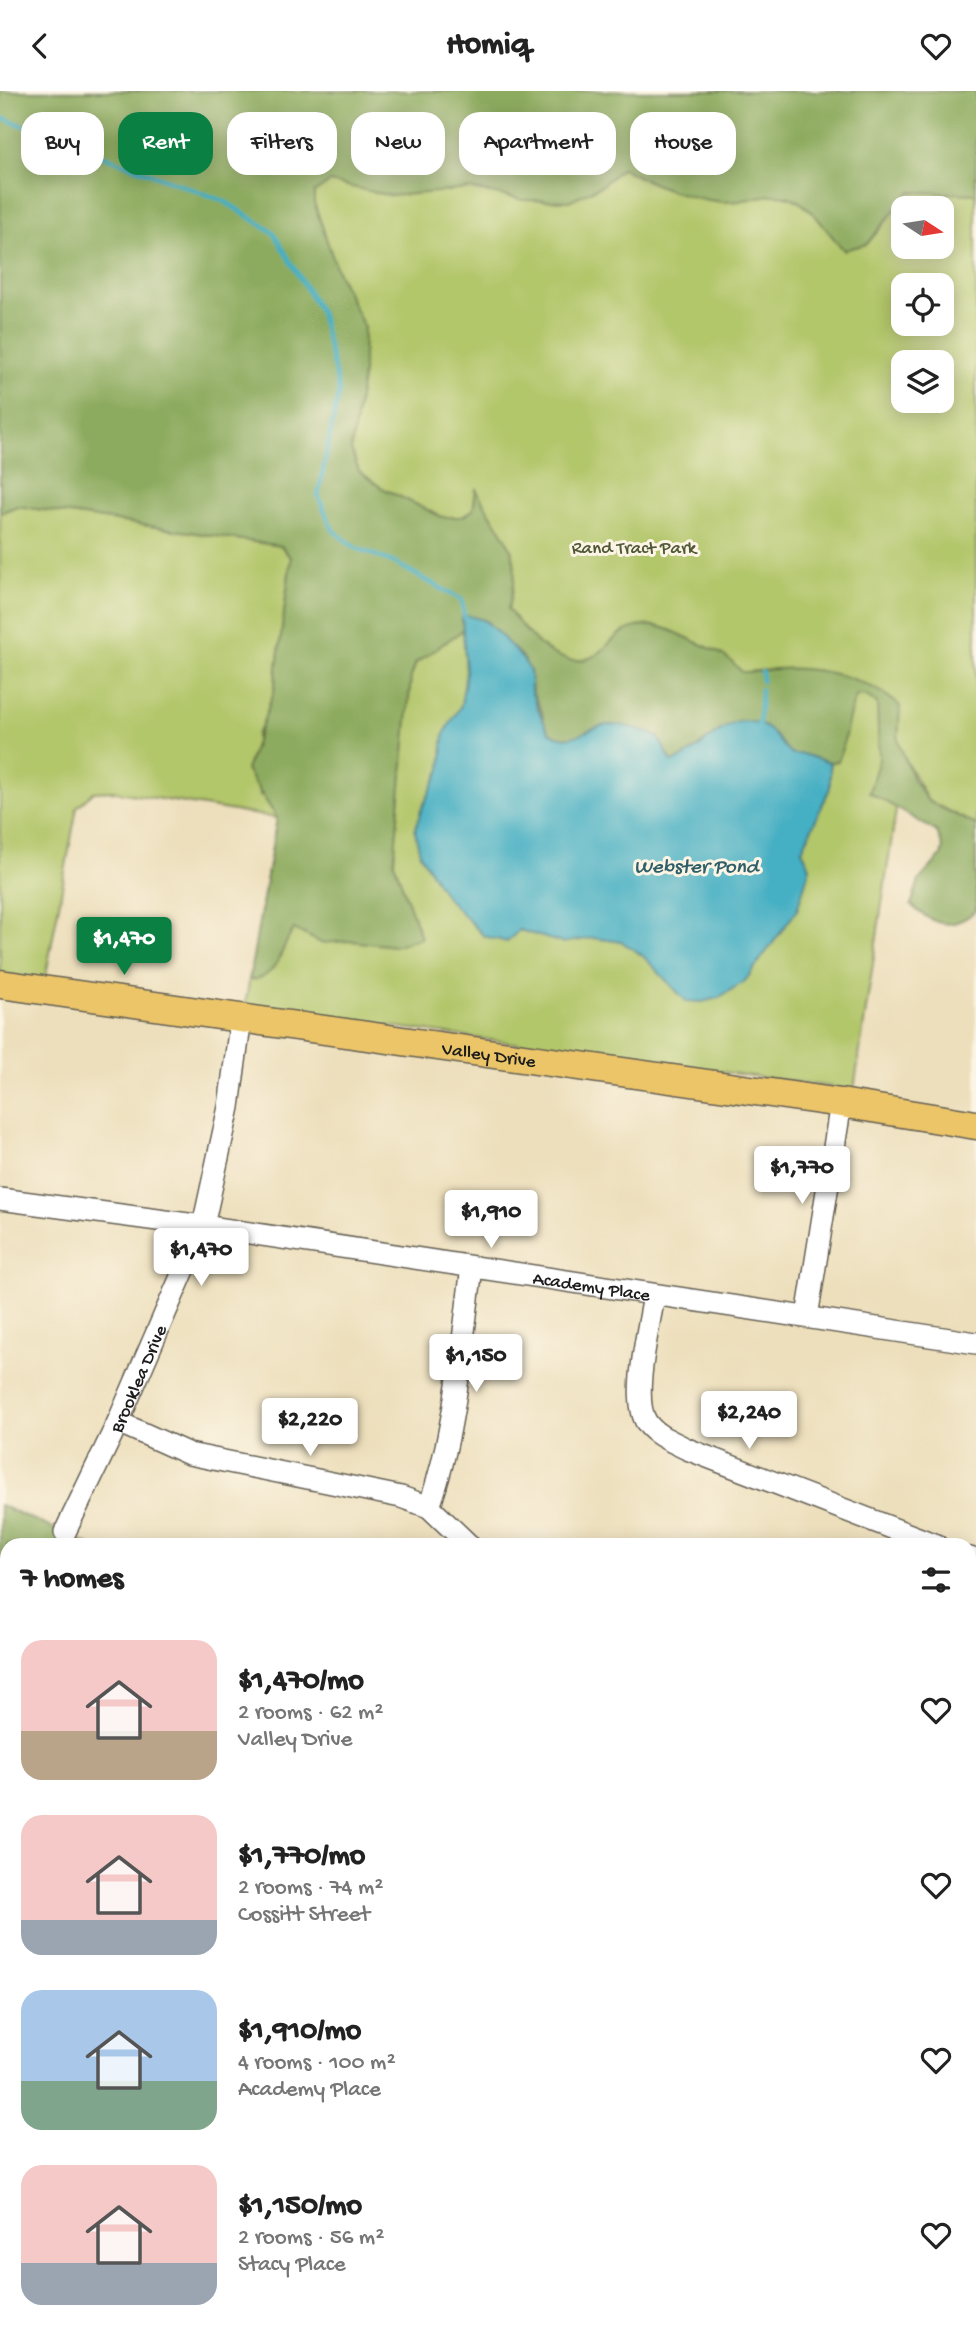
<!DOCTYPE html>
<meta charset="utf-8">
<style>
body{margin:0;font-family:"Gochi Hand",sans-serif;background:#f6f6f6;color:#222;height:100vh;display:flex;flex-direction:column;font-size:26px;white-space:nowrap}
*{box-sizing:border-box;margin:0}
p{font-size:23px;color:#767676}
.icon{flex:none;width:38px;height:38px;fill:none;stroke:currentColor;stroke-width:2;stroke-linecap:round;stroke-linejoin:round}
.map{position:relative;flex:1;overflow:hidden}
.panel{position:absolute;left:0px;top:1447px;width:976px;height:800px;display:flex;flex-direction:column;background:#fff;border-radius:21px 21px 0 0;box-shadow:0 4px 18px #0003}
.panel>*{flex:none}
.top-card{position:absolute;left:21px;top:21px;width:934px;height:63px;display:flex;gap:14px}
.needle{width:46px;rotate:102deg}
.controls{position:absolute;left:891px;top:105px;display:grid;gap:14px}
.controls a{display:grid;place-items:center;width:63px;height:63px;border-radius:14px;background:#fff;box-shadow:0 4px 18px #0003;font-size:35px}
.price{position:absolute;translate:-50% -60px;padding:0 16px;border-radius:7px;background:#fff;color:#222;font-size:23px;line-height:46px;filter:drop-shadow(0 2px 4px #0008)}
.price::after{content:'';position:absolute;left:50%;top:42px;width:21px;height:16px;margin-left:-10px;background:inherit;clip-path:polygon(0 0,100% 0,50% 100%)}
.price.on{background:#0b8043;color:#fff}
ul{padding:0;list-style:none}
li{display:flex;align-items:center;gap:21px;height:175px;padding:0 21px}
li span{display:grid;place-items:center;flex:none;width:196px;height:140px;border-radius:21px;color:#555}
li>.icon{margin-inline-start:auto}
span .icon{width:84px;height:84px;fill:#fffc;stroke-width:1}
li b{font-size:30px}
h2{display:flex;justify-content:space-between;align-items:center;height:84px;padding:0 21px;font-size:30px}
.pill{padding:0 24px;border-radius:21px;background:#fff;box-shadow:0 4px 18px #0003;font-size:24px;line-height:63px}
.pill.on{background:#0b8043;color:#fff}
header{display:flex;justify-content:space-between;align-items:center;height:91px;padding:0 21px;background:#fff;font-size:32px;font-weight:800}
.map>svg:first-child{display:block}
.built{fill:#cddbfa}
.green{fill:#b2c66b;stroke:#677144;stroke-width:2;fill-rule:evenodd}
.forest{fill:#8dab5f;stroke:#54643e;stroke-width:2}
.water{fill:#44afc3;stroke:#306670;stroke-width:2}
.lines{fill:none;stroke-linecap:round;stroke-linejoin:round}
.stream{stroke:#44afc3;stroke-width:4.5}
.minor-casing{stroke:#656054;stroke-width:24}
.major-casing{stroke:#656054;stroke-width:31}
.minor{stroke:#fff;stroke-width:21}
.major{stroke:#ecc569;stroke-width:28}
.labels{text-anchor:middle;stroke-width:6;stroke-linejoin:round;paint-order:stroke}
.park-label{font-size:19px;fill:#505838;stroke:#fcf5e5}
.street-label{font-size:19px;fill:#1c1c1c;stroke:#fcf5e5}
.water-label{font-size:21px;font-style:italic;fill:#2e5e67;stroke:#fcf5e5}
</style>
<header><svg class="icon" aria-label="back" viewBox="0 0 24 24"><path d="M15 5l-7 7 7 7"/></svg>Homiq<svg class="icon" aria-label="heart" viewBox="0 0 24 24"><path d="M12 20l-8-8c-3-5 5-10 8-4 3-6 11-1 8 4z"/></svg></header>
<div class="map">
<svg width="976" height="2246" viewBox="0 0 976 2246">
<rect width="100%" height="100%" fill="#fcf5e5"/>
<filter id="ink" filterUnits="userSpaceOnUse"><feTurbulence type="fractalNoise" baseFrequency=".0143" numOctaves="2"/><feDisplacementMap in="SourceGraphic" scale="14" xChannelSelector="R" yChannelSelector="G"/><feConvolveMatrix kernelMatrix="1 2 1 2 8 2 1 2 1" color-interpolation-filters="sRGB"/></filter>
<filter id="wash" filterUnits="userSpaceOnUse"><feTurbulence type="fractalNoise" baseFrequency=".00686" numOctaves="4" result="noise"/><feDisplacementMap in="SourceGraphic" scale="28" xChannelSelector="R" yChannelSelector="G"/><feGaussianBlur stdDeviation="1.57" result="paint"/><feColorMatrix in="noise" values="0 0 0 0 0 0 0 0 0 0 0 0 0 0 0 0 0 1.4 0 .05"/><feComposite in="paint" operator="in"/></filter>
<g filter="url(#wash)">
<rect width="100%" height="100%" fill="#eddfbc"/>
<polygon class="built" points="970,2062 976,2064 976,2143 971,2180 976,2209 976,2246 409,2246 410,2240 970,2240"/>
<g class="green">
<path d="M 22,0 L 976,0 L 976,734 L 928,710 L 904,666 L 854,999 L 245,915 L 277,727 L 112,700 L 94,701 L 77,716 L 45,889 L 0,883 L 0,422 L 17,415 L 281,455 L 291,467 L 274,600 L 268,624 L 256,644 L 260,706 L 358,249 ZM 903,117 L 942,117 L 942,156 L 903,156 ZM 903,194 L 942,194 L 942,233 L 903,233 ZM 903,271 L 942,271 L 942,310 L 903,310 Z"/>
<polygon points="0,1585 7,1587 7,1646 0,1644"/>
<polygon points="970,1762 976,1764 976,1823 970,1840"/>
</g>
<g class="forest">
<path d="M 0,0 L 976,0 L 976,103 L 910,101 L 867,153 L 844,159 C 829,144 816,120 796,109 C 772,96 748,113 723,111 C 686,107 655,95 622,77 L 601,95 L 569,110 L 524,109 L 471,98 L 391,105 L 330,91 L 314,102 L 314,111 L 338,182 L 364,236 L 363,282 L 351,359 L 359,380 L 382,397 L 442,426 L 462,426 L 473,419 L 476,398 C 501,447 528,456 508,518 C 526,542 559,583 594,565 C 605,560 612,547 623,541 C 652,526 673,540 698,552 C 717,560 728,565 742,581 C 754,581 764,579 775,578 C 819,575 867,586 900,615 L 898,649 L 913,688 L 928,710 L 976,734 L 976,819 C 952,842 932,833 911,814 L 919,789 L 941,765 L 943,757 L 937,741 L 869,701 L 879,668 L 877,612 L 866,605 L 857,604 C 846,625 847,647 838,670 C 823,674 808,663 792,663 C 781,655 776,643 765,636 C 728,614 705,661 672,671 L 658,646 L 592,638 L 577,646 L 564,647 L 550,642 L 544,634 L 542,621 L 532,601 L 530,580 L 522,566 L 485,529 L 462,526 L 463,539 L 416,572 L 411,586 L 394,771 L 421,847 L 394,855 L 351,850 L 321,852 L 294,838 C 279,859 279,888 249,889 L 277,727 L 246,679 L 274,600 L 291,467 L 281,455 L 17,415 L 0,422 Z"/>
<polygon points="0,1414 90,1454 7,1454 7,1587 0,1585"/>
</g>
<g class="water">
<path d="M 466,524 C 472,526 481,527 486,531 C 496,539 524,567 529,578 C 532,585 530,592 531,599 C 533,606 546,639 551,642 C 571,655 587,636 606,634 C 623,632 643,639 658,646 L 672,671 C 706,661 728,614 765,636 C 776,643 781,655 792,663 L 803,663 L 830,672 L 830,697 L 802,759 L 810,776 L 797,819 L 745,890 L 718,907 L 702,911 L 686,910 L 643,865 L 622,851 L 593,847 L 562,852 L 519,839 L 507,851 L 484,845 L 446,806 L 420,763 L 415,740 L 421,719 L 441,678 L 444,643 L 461,614 L 466,581 L 462,526 Z"/>
<polygon points="0,1644 7,1646 7,1677 0,1675"/>
<polygon points="970,1987 976,1989 976,2021 970,2019"/>
</g>
<g class="lines">
<g class="stream">
<polyline points="0,26 224,110 273,141 320,221 339,299 318,405 333,439 354,456 395,472 462,509 464,525"/>
<polyline points="762,590 762,581"/>
<polyline points="759,633 761,598"/>
</g>
</g>
</g>
<g filter="url(#ink)">
<g class="lines">
<g class="minor-casing">
<g id="minor">
<path id="s1" d="M 0,1108 L 203,1135 L 976,1252"/>
<path d="M 654,1204 C 650,1233 630,1308 647,1332 C 656,1345 674,1351 687,1358 L 936,1454"/>
<polyline points="807,1226 841,1012"/>
<polyline points="118,1331 189,1363 401,1406 429,1416 469,1454"/>
<path d="M 429,1416 C 456,1341 461,1256 472,1177"/>
<path id="s2" d="M 65,1441 L 118,1331 L 203,1135 L 229,1016 L 241,926"/>
<polyline points="970,1467 976,1470"/>
<polyline points="970,1664 976,1666"/>
<polyline points="0,2006 7,2007"/>
<polyline points="0,2205 7,2206"/>
<polyline points="110,2246 111,2240"/>
<polyline points="281,2246 282,2240"/>
</g>
</g>
<g class="major-casing">
<g id="major">
<path id="s3" d="M 0,893 L 841,1012 L 976,1034"/>
</g>
</g>
<use href="#minor" class="minor"/>
<use href="#major" class="major"/>
</g>
</g>
<g class="labels">
<g class="park-label">
<text x="634" y="462">Rand Tract Park</text>
</g>
<g class="street-label">
<text dy="7" stroke="none"><textPath href="#s3" startOffset="494">Valley Drive</textPath></text>
<text dy="7" stroke="none"><textPath href="#s1" startOffset="598">Academy Place</textPath></text>
<text dy="7" stroke="none"><textPath href="#s2" startOffset="170">Brooklea Drive</textPath></text>
</g>
<g class="water-label">
<text x="696" y="781">Webster Pond</text>
</g>
</g>
</svg>
<div class="controls">
<a><svg class="needle" viewBox="-14 -14 28 28"><path d="M0-13l5 13h-10z" fill="#e53935"/><path d="M0 13l5-13h-10z" fill="#767676"/></svg></a>
<a><svg class="icon" aria-label="locate" viewBox="0 0 24 24"><circle cx="12" cy="12" r="6"/><path d="M12 2v4M12 18v4M2 12h4M18 12h4"/></svg></a>
<a><svg class="icon" aria-label="layers" viewBox="0 0 24 24"><path d="M12 4l9 5-9 5-9-5zM3 14l9 5 9-5"/></svg></a>
</div>
<b class="price on" style="left:124px;top:886px">$1,470</b>
<b class="price" style="left:802px;top:1115px">$1,770</b>
<b class="price" style="left:491px;top:1159px">$1,910</b>
<b class="price" style="left:201px;top:1197px">$1,470</b>
<b class="price" style="left:476px;top:1303px">$1,150</b>
<b class="price" style="left:749px;top:1360px">$2,240</b>
<b class="price" style="left:310px;top:1367px">$2,220</b>
<div class="top-card">
<a class="pill">Buy</a>
<a class="pill on">Rent</a>
<a class="pill">Filters</a>
<a class="pill">New</a>
<a class="pill">Apartment</a>
<a class="pill">House</a>
</div>
<section class="panel">
<h2>7 homes<svg class="icon" aria-label="filters" viewBox="0 0 24 24"><path d="M4 7h16M4 17h16"/><circle cx="9" cy="7" r="2"/><circle cx="15" cy="17" r="2"/></svg></h2>
<ul>
<li><span style="background:linear-gradient(#f6c9c9 65%,#b9a48a 0)"><svg class="icon" aria-label="home" viewBox="0 0 24 24"><path d="M3 11l9-7 9 7M6 9v11h12V9"/></svg></span><div><b>$1,470/mo</b><p>2 rooms · 62 m²</p><p>Valley Drive</p></div><svg class="icon" aria-label="heart" viewBox="0 0 24 24"><path d="M12 20l-8-8c-3-5 5-10 8-4 3-6 11-1 8 4z"/></svg></li>
<li><span style="background:linear-gradient(#f6c9c9 75%,#9aa5b1 0)"><svg class="icon" aria-label="home" viewBox="0 0 24 24"><path d="M3 11l9-7 9 7M6 9v11h12V9"/></svg></span><div><b>$1,770/mo</b><p>2 rooms · 74 m²</p><p>Cossitt Street</p></div><svg class="icon" aria-label="heart" viewBox="0 0 24 24"><path d="M12 20l-8-8c-3-5 5-10 8-4 3-6 11-1 8 4z"/></svg></li>
<li><span style="background:linear-gradient(#a9c7e8 65%,#7fa58c 0)"><svg class="icon" aria-label="home" viewBox="0 0 24 24"><path d="M3 11l9-7 9 7M6 9v11h12V9"/></svg></span><div><b>$1,910/mo</b><p>4 rooms · 100 m²</p><p>Academy Place</p></div><svg class="icon" aria-label="heart" viewBox="0 0 24 24"><path d="M12 20l-8-8c-3-5 5-10 8-4 3-6 11-1 8 4z"/></svg></li>
<li><span style="background:linear-gradient(#f6c9c9 70%,#9aa5b1 0)"><svg class="icon" aria-label="home" viewBox="0 0 24 24"><path d="M3 11l9-7 9 7M6 9v11h12V9"/></svg></span><div><b>$1,150/mo</b><p>2 rooms · 56 m²</p><p>Stacy Place</p></div><svg class="icon" aria-label="heart" viewBox="0 0 24 24"><path d="M12 20l-8-8c-3-5 5-10 8-4 3-6 11-1 8 4z"/></svg></li>
</ul>
</section>
</div>
